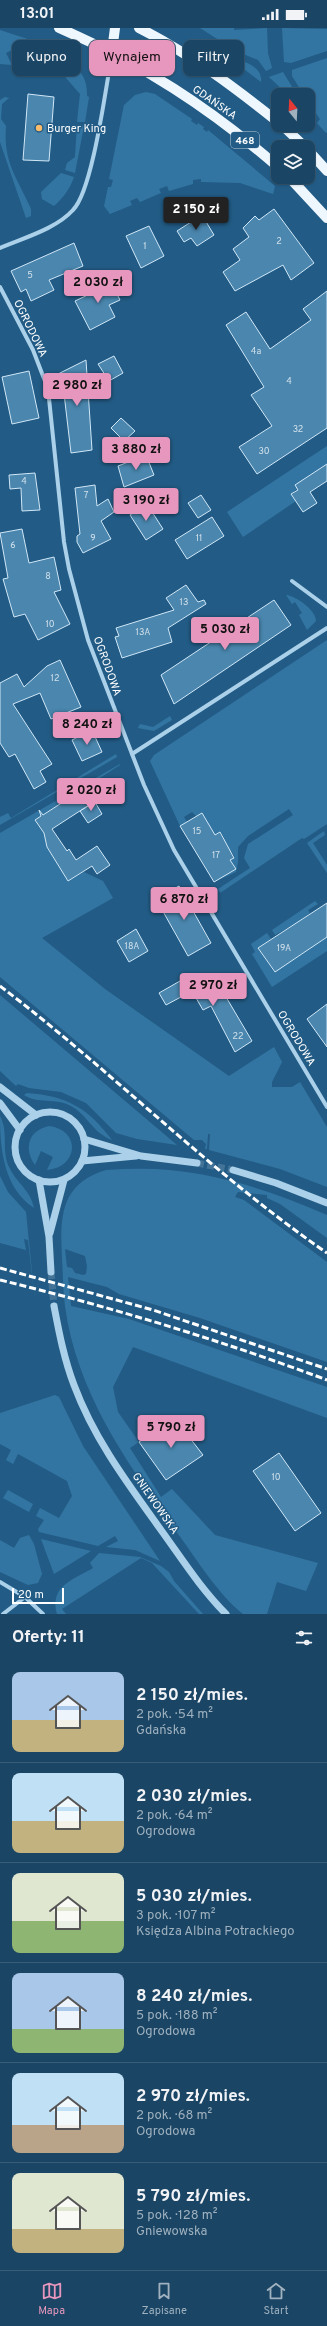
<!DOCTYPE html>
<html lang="pl">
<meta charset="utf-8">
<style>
body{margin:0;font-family:Overpass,sans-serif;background:#274f6d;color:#f1f3f6;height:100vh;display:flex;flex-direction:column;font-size:15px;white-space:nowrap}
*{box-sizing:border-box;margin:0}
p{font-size:13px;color:#9fb1bf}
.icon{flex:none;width:22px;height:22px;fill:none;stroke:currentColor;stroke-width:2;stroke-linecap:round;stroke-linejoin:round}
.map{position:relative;height:1586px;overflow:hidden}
.drawer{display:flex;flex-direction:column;background:#1a4564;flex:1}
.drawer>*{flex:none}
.banner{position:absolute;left:12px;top:12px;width:303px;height:36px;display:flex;gap:8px}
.needle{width:26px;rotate:342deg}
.buttons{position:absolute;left:271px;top:60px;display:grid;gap:8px}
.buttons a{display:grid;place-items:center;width:44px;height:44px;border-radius:8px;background:#1a4564;box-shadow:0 1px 3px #0004,0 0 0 1px #385d78;font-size:20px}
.scale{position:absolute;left:12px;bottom:10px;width:52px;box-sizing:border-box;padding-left:4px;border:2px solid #fff;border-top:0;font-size:11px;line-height:14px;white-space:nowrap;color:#fff;-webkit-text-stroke:3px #225c86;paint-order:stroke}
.price{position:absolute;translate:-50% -34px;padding:0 9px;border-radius:4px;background:#e797bd;color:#111;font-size:13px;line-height:26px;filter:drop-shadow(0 1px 2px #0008)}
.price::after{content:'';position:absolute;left:50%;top:24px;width:12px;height:9px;margin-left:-6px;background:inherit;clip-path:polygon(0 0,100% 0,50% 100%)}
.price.current{background:#222;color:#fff}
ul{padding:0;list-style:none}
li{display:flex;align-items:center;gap:12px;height:100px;padding:0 12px}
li+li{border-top:1px solid #385d78}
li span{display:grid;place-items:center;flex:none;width:112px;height:80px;border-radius:8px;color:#555}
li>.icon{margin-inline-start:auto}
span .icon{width:48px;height:48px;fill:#fffc;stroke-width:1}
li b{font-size:17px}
h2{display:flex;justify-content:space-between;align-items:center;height:48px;padding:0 12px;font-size:17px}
.chip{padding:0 14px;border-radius:8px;background:#1a4564;box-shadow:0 1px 3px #0004,0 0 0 1px #385d78;font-size:14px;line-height:36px}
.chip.current{background:#e797bd;color:#111}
.status{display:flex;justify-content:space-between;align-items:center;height:28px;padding:0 20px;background:#1a4564;direction:ltr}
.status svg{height:11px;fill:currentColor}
.menu{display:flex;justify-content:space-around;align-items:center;height:56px;border-top:1px solid #385d78;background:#1a4564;font-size:11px;color:#9fb1bf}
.menu a{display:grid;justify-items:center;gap:2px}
.menu .current{color:#e797bd}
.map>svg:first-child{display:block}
.green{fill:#3375a2;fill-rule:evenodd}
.building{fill:#4a86ae;stroke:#d0e7f7}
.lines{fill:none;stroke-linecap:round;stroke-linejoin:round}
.tertiary-tunnel{stroke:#437498;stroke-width:7;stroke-dasharray:7 3.5;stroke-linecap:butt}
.minor{stroke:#abd0e9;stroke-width:4}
.tertiary{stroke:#abd0e9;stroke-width:7}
.primary{stroke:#eff7fe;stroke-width:10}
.rail{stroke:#fff;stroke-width:3;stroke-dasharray:7 3;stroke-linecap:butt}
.poi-dot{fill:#f6bb6d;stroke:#225c86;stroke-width:1.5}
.labels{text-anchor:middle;stroke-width:3;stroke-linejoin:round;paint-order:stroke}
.number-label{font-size:9px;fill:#d2e1eb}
.shield{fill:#225c86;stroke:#bdcedb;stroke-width:1}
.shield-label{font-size:10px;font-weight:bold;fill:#fff}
.street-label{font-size:11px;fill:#fff;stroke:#225c86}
.poi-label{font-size:11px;fill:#fff;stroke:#225c86;text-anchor:start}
</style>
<div class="status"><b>13:01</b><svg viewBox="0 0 49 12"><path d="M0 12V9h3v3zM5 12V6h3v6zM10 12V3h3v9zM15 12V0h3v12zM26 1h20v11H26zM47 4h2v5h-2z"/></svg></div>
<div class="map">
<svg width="327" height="1586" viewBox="0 0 327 1586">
<rect width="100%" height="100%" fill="#225c86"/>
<g class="green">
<polygon points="200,0 234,0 234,2 267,0 268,25 272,40 266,43 258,32 236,23"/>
<polygon points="282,0 327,1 327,23 291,35 284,34"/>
<polygon points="0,2 49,18 47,24 53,27 49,34 38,33 29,39 20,24 14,27 12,22 6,25 12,37 0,36"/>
<path d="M 55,28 C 74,35 88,45 87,68 L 89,69 L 85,94 L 77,94 L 80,66 L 53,35 Z"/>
<path d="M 228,29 C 240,32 263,37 261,54 Z"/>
<polygon points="327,30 327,104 326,105 317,95 320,91 308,74 308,67 304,67 292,48 292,42"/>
<polygon points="283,44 297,67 288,67 269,49"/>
<polygon points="146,64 155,66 192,91 191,93 197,97 198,95 204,99 203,101 207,104 208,102 275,158 273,166 240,155 201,154 201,151 193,152 193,156 169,163 167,158 159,161 161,165 140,174 137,170 130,173 132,177 110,186 104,178 108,159 111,159 113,152 109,151 124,77 135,67"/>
<path d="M 5,69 L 9,70 L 2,76 L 1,91 L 6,98 C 3,135 17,149 31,181 L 31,188 L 26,190 L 0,114 L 0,72 Z"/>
<polygon points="77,97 84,98 75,145 65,142 67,135 75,129"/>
<path d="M 61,145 L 74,149 C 70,161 63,170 54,178 L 42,171 L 41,164 Z"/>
<polygon points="327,418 327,436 291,466 296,473 243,509 227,484"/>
<path d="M 286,567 C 296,568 316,582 316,593 L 307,602 L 299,587 L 302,585 L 295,574 L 292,576 Z"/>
<polygon points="327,612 327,796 304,811 302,810 220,865 218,861 250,840 244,830 248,816 293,787 289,781 248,808 238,819 238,834 236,844 214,854 236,841 230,832 235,829 231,823 226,825 219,813 224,810 221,804 215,807 192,784 184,789 187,794 180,798 150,733 154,727"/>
<polygon points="170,688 172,692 154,703 138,700 140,696 153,699"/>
<polygon points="116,726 117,729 0,797 0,789 8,785 11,790"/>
<polygon points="120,736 120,737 35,792 44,805 47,819 68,853 84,844 103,853 113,870 42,910 105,961 229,1048 274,1019 282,1034 272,1054 272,1059 292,1059 300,1054 327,1099 327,1159 280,1141 209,1122 210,1106 208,1106 207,1121 205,1121 206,1116 202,1112 194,1112 0,949 0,805"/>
<polygon points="324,803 325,807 313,815 327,837 327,845 307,815"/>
<polygon points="315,873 318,876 308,882 310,885 302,891 318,915 327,909 327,923 272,959 252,926 255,924 251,916 267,905 271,911 258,920 274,944 310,921 293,897 275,907 272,902"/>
<polygon points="0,967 177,1117 137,1111 116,1105 86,1075 61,1064 29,1060 18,1056 16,1058 0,1043"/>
<path d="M 27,1065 C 67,1068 88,1080 112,1112 C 91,1104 88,1086 69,1077 C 55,1070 38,1076 24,1067 Z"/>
<path d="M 0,1088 C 9,1105 1,1122 9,1139 C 17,1156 30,1161 34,1180 C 4,1160 0,1122 0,1088 Z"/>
<path d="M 49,1098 C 81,1102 79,1139 47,1142 L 53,1129 L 41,1123 L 35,1137 C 23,1120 29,1102 49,1098 Z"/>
<path d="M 106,1142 C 127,1141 148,1140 169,1142 C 224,1147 277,1165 327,1187 L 327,1210 L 280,1176 L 267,1170 L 267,1167 L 238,1164 L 235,1169 L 244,1172 L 327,1234 L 327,1334 L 200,1290 L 119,1266 L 107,1259 L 68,1249 L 71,1278 L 129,1291 L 327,1359 L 327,1390 L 133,1319 L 113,1359 L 118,1384 L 139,1414 L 130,1420 L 161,1469 L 172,1461 L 215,1507 L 318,1535 L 306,1563 L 277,1554 L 267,1586 L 243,1586 C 217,1565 198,1533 178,1506 C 128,1436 77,1366 65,1278 C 63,1262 63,1246 62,1230 C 60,1189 60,1156 106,1142 ZM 65,1221 L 85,1228 L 87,1238 L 86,1246 L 83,1247 L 75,1245 L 72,1240 L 67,1239 Z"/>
<polygon points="0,1148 8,1164 26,1184 35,1274 28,1212 24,1211 26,1222 0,1215"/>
<polygon points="55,1367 59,1369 83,1418 160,1533 135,1522 106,1519 118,1513 115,1508 98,1518 39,1504 38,1501 44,1492 36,1488 40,1480 59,1490 72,1468 67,1453 18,1426 13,1436 6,1432 11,1422 0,1416 0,1385"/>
<polygon points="8,1462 33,1476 29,1484 3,1470"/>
<polygon points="29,1507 34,1516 42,1546 38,1555 28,1557 0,1544 0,1512 14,1520 20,1510"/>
<polygon points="41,1511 91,1523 54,1546"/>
<path d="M 99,1525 L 140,1529 L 161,1538 L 169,1544 L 174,1553 L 203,1586 L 199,1586 L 152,1535 L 141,1530 L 62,1581 L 66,1586 L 57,1586 C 49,1558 73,1552 93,1540 L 90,1535 Z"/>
</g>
<g class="building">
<polygon points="28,66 54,69 49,133 23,132"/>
<polygon points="274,181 314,235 291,252 283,237 235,263 223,244 240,232 233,221 249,209 243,200 255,188 259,192"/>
<polygon points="202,187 214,207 197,218 191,210 184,214 177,203"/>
<polygon points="149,198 164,228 141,240 126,208"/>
<polygon points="74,215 83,238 49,252 54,262 31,273 26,261 21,264 11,243"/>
<polygon points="109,250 120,272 109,277 115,289 90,302 75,273 94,264 91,258"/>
<polygon points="327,263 327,400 257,446 239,419 272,398 251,367 264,359 226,297 246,284 270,321 311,292 303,281"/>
<polygon points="114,328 123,345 109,353 98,336"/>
<polygon points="86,332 92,422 71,425 63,357 58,346"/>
<polygon points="29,343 39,390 12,396 2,349"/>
<polygon points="121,390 135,403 124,413 111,400"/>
<polygon points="146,427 154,447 124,459 118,438"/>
<polygon points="327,436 327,453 310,464 317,475 303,484 291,466 298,462 295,457"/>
<polygon points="35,445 40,482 22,483 21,460 10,461 9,447"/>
<polygon points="95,457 97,478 108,471 114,484 101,493 111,511 83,525 77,514 77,508 80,506 75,460"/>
<polygon points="201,467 211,482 198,490 188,475"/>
<polygon points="147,476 163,501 146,512 130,487"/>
<polygon points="212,489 224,508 187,531 175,512"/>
<polygon points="22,501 29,535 54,529 61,562 54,564 70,596 38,612 25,586 14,589 3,551 8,550 0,505"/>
<polygon points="186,557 198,574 204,572 206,576 168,600 172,614 122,630 115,609 119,608 116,600 174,582 166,570"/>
<polygon points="274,572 291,597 174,676 161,647"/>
<polygon points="60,632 81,679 51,691 40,665 13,676 52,736 40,743 46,754 34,761 15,726 9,729 0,715 0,655 17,646 24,659 47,638"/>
<polygon points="92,702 102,724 82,733 72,712"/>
<polygon points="80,763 89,777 52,801 67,823 69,821 76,832 97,818 110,837 97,846 92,838 68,853 47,819 44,805 35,792 41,788 39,782 43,787"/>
<polygon points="95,774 102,786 88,795 80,783"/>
<polygon points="202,785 215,807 220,804 234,830 230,832 236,841 214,854 180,798"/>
<polygon points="179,858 211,915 188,928 156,871"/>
<polygon points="327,875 327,909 275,944 258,920"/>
<polygon points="136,901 148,923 129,934 117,913"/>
<polygon points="218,947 230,967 226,969 252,1013 235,1024 211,978 203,982 192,963 166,977 159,965 187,949 194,961"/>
<polygon points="327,976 327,1019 307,991"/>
<polygon points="176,1392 203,1427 166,1452 139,1414 167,1395 170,1396"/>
<polygon points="279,1425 321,1485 295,1503 253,1443"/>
</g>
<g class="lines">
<g class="tertiary-tunnel">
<polyline points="197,1135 233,1142"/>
<polyline points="51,1244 54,1278"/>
</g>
<g class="minor">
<path d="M 0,220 C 23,210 56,201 73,182 C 93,162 106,57 112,26"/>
<polyline points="0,259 33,322 48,361 64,514 69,541 88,612 144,757 174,822 327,1079"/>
<polyline points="292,553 327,579"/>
<polyline points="132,726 327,600"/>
<polyline points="0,1554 25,1569 43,1586"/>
<polyline points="3,1586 25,1569"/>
</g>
<g class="tertiary">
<polyline points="0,1059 36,1087"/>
<polyline points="0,1075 20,1102"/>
<circle cx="50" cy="1119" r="35"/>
<polyline points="84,1111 141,1128 197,1135"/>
<polyline points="82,1133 136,1128"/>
<polyline points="233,1142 276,1155 327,1175"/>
<polyline points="39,1152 49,1209 51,1244"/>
<polyline points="50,1205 64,1152"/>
<path d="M 54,1278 C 59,1304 64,1331 74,1357 C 94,1411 128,1456 161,1502 C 182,1531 201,1561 226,1586"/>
</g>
<g class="primary">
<path d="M 59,0 C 141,35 210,80 278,139"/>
<path d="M 139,0 C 189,25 234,59 278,94"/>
<polyline points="112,23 115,0"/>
<polyline points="282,97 305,119"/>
<polyline points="308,122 327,143"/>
<polyline points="289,149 327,190"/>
</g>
<g class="rail">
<path d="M 0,958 C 112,1043 211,1145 327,1225"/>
<polyline points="0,1240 153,1282 327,1341"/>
<path d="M 0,1252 C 111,1279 220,1312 327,1352"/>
</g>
</g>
<circle class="poi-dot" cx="39" cy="100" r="4"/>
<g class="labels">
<g class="number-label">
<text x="279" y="216">2</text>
<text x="145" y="221">1</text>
<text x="30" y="250">5</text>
<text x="256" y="326">4a</text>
<text x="289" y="356">4</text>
<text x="298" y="404">32</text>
<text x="264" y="426">30</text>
<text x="24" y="456">4</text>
<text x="86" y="470">7</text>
<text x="93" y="513">9</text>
<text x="199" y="513">11</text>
<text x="13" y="520">6</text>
<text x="48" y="551">8</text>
<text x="184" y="577">13</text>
<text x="50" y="599">10</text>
<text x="143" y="607">13A</text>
<text x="55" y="653">12</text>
<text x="197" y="806">15</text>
<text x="216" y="830">17</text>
<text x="132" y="921">18A</text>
<text x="284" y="923">19A</text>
<text x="238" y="1011">22</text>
<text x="276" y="1452">10</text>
</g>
<rect class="shield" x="231" y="104" width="28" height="16" rx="3"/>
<g class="shield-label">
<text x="245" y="116">468</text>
</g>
<g class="street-label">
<text transform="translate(215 74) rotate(35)" y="4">GDAŃSKA</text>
<text transform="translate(31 300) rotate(64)" y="4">OGRODOWA</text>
<text transform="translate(108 638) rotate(70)" y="4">OGRODOWA</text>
<text transform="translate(297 1010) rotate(59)" y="4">OGRODOWA</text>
<text transform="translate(156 1475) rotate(55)" y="4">GNIEWOWSKA</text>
</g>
<g class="poi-label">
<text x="47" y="104">Burger King</text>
</g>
</g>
</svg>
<div class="buttons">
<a><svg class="needle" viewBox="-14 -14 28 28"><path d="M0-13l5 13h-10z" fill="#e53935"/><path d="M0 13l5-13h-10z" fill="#9fb1bf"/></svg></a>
<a><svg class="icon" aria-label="layers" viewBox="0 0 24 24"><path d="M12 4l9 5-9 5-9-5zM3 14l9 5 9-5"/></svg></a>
</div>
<div class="scale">20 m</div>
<b class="price current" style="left:196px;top:203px">2 150 zł</b>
<b class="price" style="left:98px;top:276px">2 030 zł</b>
<b class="price" style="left:77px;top:379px">2 980 zł</b>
<b class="price" style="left:136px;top:443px">3 880 zł</b>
<b class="price" style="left:146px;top:494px">3 190 zł</b>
<b class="price" style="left:225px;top:623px">5 030 zł</b>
<b class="price" style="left:87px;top:718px">8 240 zł</b>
<b class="price" style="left:91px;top:784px">2 020 zł</b>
<b class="price" style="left:184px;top:893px">6 870 zł</b>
<b class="price" style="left:213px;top:979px">2 970 zł</b>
<b class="price" style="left:171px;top:1421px">5 790 zł</b>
<div class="banner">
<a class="chip">Kupno</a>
<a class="chip current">Wynajem</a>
<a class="chip">Filtry</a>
</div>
</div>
<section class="drawer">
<h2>Oferty: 11<svg class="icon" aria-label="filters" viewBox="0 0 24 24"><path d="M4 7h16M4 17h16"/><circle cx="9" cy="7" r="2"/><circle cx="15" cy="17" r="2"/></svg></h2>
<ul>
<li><span style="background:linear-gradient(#a9c7e8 60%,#c2b280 0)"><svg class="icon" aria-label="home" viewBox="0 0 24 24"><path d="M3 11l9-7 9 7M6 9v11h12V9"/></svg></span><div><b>2 150 zł/mies.</b><p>2 pok. · 54 m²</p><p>Gdańska</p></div></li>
<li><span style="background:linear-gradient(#bfe0f5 60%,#c2b280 0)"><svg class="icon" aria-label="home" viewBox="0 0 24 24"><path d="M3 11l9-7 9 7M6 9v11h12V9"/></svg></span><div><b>2 030 zł/mies.</b><p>2 pok. · 64 m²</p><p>Ogrodowa</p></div></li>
<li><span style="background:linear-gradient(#dfe7d0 60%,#8fb573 0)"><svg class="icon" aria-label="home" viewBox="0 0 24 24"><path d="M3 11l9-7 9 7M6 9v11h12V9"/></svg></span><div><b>5 030 zł/mies.</b><p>3 pok. · 107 m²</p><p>Księdza Albina Potrackiego</p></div></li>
<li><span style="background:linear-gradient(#a9c7e8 70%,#8fb573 0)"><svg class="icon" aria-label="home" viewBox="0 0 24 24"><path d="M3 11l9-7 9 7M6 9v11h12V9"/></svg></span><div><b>8 240 zł/mies.</b><p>5 pok. · 188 m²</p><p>Ogrodowa</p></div></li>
<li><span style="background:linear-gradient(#bfe0f5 65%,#b9a48a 0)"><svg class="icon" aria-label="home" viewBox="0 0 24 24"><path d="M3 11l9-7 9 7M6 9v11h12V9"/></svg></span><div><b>2 970 zł/mies.</b><p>2 pok. · 68 m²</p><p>Ogrodowa</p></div></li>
<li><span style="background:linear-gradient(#dfe7d0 70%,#c2b280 0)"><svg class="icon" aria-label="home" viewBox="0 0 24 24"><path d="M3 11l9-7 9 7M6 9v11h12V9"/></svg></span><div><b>5 790 zł/mies.</b><p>5 pok. · 128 m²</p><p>Gniewowska</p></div></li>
</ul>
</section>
<nav class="menu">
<a class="current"><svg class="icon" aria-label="map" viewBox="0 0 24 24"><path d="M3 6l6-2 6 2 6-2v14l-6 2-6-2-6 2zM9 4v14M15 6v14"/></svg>Mapa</a>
<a><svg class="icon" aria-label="saved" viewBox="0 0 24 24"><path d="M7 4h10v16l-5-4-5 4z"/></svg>Zapisane</a>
<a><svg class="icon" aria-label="home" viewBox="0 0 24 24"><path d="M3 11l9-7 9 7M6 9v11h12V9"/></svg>Start</a>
</nav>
